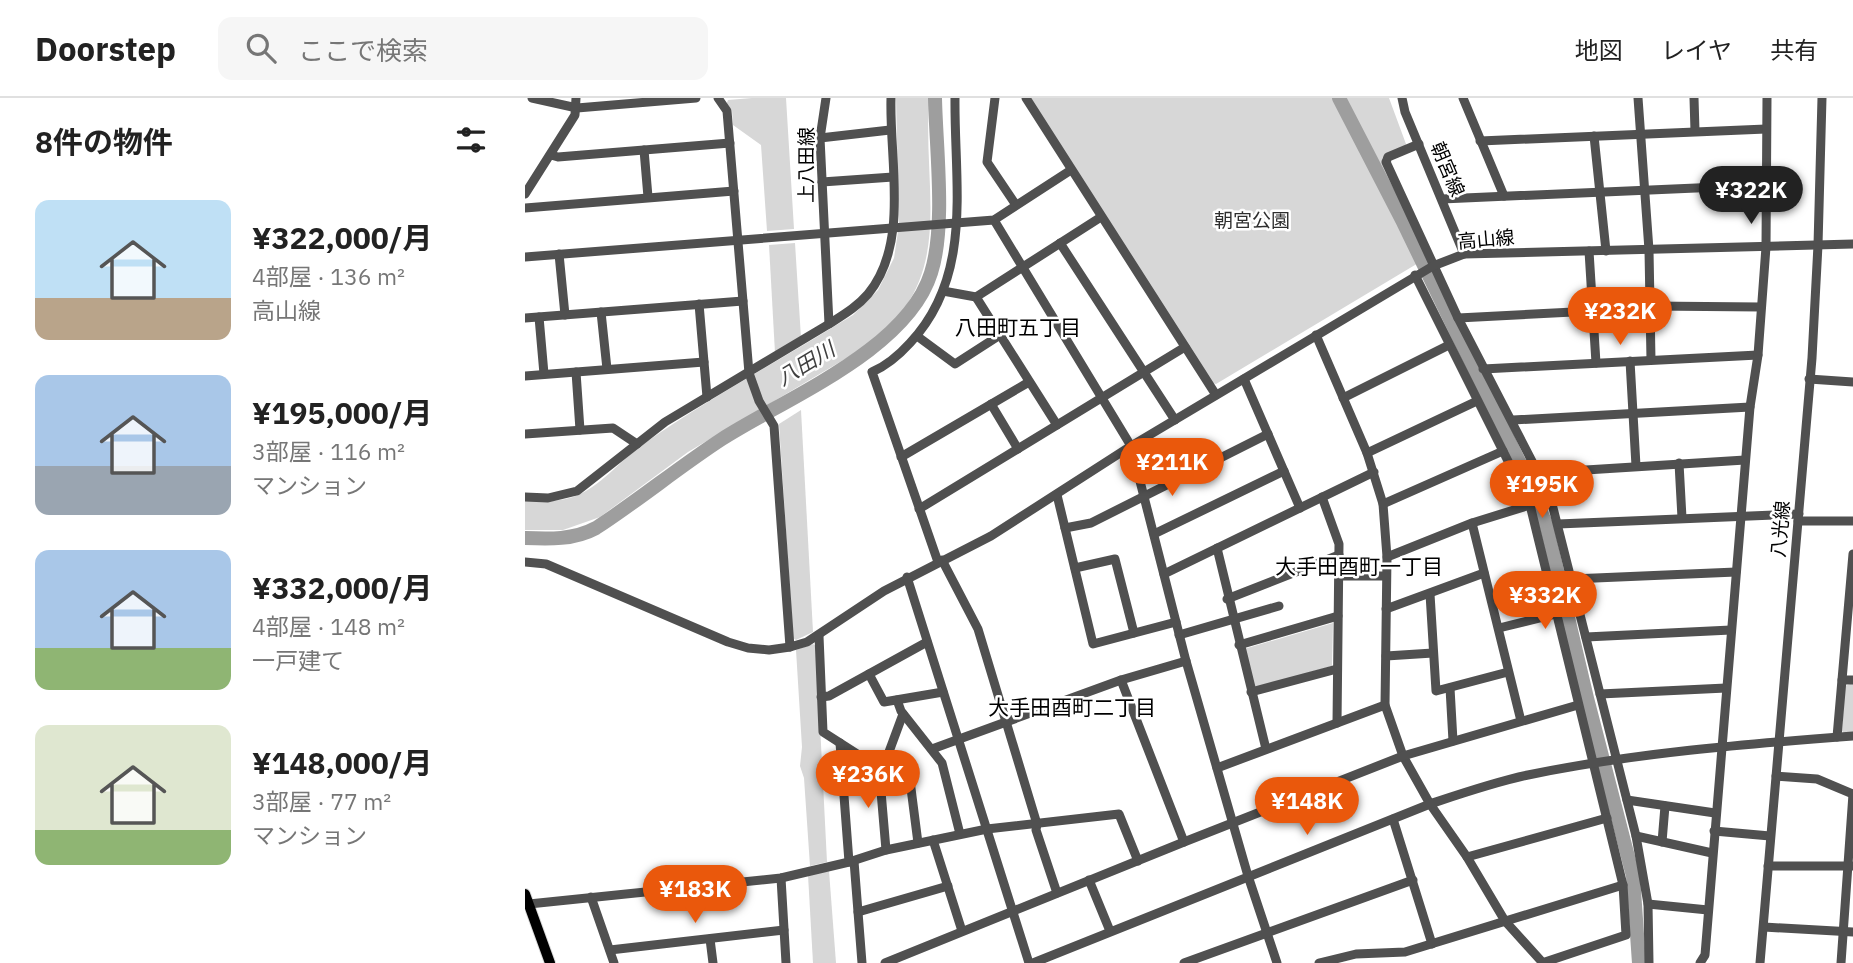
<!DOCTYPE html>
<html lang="ja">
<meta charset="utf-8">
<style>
body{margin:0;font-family:"IBM Plex Sans","Noto Sans JP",sans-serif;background:#f6f6f6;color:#222;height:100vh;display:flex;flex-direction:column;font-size:26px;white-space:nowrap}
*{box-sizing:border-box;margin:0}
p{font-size:23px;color:#767676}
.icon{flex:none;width:38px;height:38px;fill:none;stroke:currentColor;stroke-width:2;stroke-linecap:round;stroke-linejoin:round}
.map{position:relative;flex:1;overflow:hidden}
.drawer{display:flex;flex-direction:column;background:#fff;width:525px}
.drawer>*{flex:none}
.price{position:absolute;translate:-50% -60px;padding:0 16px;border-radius:24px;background:#ea580c;color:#fff;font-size:23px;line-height:46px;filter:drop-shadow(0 2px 4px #0008)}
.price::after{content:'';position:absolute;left:50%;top:42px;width:21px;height:16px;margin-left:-10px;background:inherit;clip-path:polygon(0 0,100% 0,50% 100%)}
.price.selected{background:#222;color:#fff}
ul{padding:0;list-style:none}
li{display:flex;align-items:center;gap:21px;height:175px;padding:0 35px}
li span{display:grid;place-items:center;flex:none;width:196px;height:140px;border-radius:14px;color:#555}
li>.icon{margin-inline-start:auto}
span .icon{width:84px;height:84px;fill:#fffc;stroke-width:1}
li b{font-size:30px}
h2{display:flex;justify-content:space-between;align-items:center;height:84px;padding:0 35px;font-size:30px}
header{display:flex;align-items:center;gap:42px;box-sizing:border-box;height:98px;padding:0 35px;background:#fff;border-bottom:2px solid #e0e0e0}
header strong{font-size:33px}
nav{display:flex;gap:38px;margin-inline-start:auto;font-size:24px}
.search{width:490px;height:63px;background:#f6f6f6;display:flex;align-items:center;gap:18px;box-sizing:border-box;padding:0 24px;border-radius:14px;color:#767676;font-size:26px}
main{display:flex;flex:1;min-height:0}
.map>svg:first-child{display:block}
.green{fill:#d7d7d7}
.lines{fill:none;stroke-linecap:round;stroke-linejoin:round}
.river{stroke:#9e9e9e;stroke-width:14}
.major-casing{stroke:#dbdbdb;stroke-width:12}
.minor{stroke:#505050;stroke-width:9}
.major{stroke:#000;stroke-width:10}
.labels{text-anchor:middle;stroke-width:5;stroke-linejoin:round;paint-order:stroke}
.street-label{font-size:19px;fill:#000;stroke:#fff}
.park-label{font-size:19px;fill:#2e2e2e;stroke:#fff}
.neighbourhood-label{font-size:21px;fill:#000;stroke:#fff}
.water-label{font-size:21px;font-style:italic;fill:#3f3f3f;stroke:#fff}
</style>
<header>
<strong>Doorstep</strong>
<div class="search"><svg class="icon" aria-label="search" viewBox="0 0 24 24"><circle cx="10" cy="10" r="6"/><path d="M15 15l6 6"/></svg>ここで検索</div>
<nav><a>地図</a><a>レイヤ</a><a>共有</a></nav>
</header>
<main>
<section class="drawer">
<h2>8件の物件<svg class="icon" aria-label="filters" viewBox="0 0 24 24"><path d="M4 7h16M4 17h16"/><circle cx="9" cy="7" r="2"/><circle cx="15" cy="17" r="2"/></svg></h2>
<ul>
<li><span style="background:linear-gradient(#bfe0f5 70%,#b9a48a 0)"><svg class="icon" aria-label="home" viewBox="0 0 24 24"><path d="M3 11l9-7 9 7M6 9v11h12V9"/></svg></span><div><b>¥322,000/月</b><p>4部屋 · 136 m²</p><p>高山線</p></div></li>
<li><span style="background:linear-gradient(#a9c7e8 65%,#9aa5b1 0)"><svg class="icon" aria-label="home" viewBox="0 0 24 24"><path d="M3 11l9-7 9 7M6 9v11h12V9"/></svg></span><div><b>¥195,000/月</b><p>3部屋 · 116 m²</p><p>マンション</p></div></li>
<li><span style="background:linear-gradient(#a9c7e8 70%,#8fb573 0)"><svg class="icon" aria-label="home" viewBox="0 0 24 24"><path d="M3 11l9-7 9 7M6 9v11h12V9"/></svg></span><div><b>¥332,000/月</b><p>4部屋 · 148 m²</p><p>一戸建て</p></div></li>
<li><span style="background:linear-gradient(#dfe7d0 75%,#8fb573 0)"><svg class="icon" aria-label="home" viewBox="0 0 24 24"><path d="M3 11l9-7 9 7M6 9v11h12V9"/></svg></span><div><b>¥148,000/月</b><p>3部屋 · 77 m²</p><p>マンション</p></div></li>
</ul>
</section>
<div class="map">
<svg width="1328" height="865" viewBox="0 0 1328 865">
<rect width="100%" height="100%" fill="#fff"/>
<g class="green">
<polygon points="227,0 261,0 269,131 242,133 236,47 208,27 207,12 201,7 203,2"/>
<path d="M 371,0 L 404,0 C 397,101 436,188 330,255 L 163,354 L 75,419 L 38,432 L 0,432 L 0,403 C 16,403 32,404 48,399 C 75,390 96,361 120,345 C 187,298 259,260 328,217 L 353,192 L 369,160 L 374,127 Z"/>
<polygon points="505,0 864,0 881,46 880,49 857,60 901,158 900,161 691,286 687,285"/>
<polygon points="270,145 276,240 250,255 244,147"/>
<polygon points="276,312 288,534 271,542 268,540 254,326"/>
<polygon points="808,525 807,568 728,590 719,551"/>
<polygon points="288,546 291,548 302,764 285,768 279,680 275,668 277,649 271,552"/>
<polygon points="1328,585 1328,634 1319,635 1317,633 1320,588"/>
<polygon points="304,773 311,865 288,865 283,777"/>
</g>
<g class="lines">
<g class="river">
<polyline points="814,0 877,122 1001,378 1021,426 1062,600 1108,778 1114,865"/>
<path d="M 0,440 C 24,441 49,442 71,430 C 114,402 154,369 197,341 C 261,300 382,252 406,175 C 421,128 411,51 410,0"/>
</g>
<g class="major-casing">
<polyline id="major" points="0,796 25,865"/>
</g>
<g class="minor">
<polyline points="7,0 52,10 171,0"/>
<polyline points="193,0 202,13 224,275 234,303 249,328 265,549"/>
<polyline points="301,0 295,40 304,226"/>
<polyline points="470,0 462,64 491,107"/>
<polyline points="501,0 691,297"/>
<polyline points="877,0 880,14 939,156"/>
<polyline points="938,0 979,98"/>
<polyline points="1113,0 1124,152 1126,262"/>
<polyline points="1169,0 1170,33"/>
<polyline points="1069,38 1081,153"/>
<polyline points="295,40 365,32"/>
<polyline points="955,43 1241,31"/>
<polyline points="894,46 863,59 861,64 933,220 1025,398 1111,738 1123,806 1124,865"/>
<polyline points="119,52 123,99"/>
<polyline points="26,57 33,59 205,45"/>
<polyline points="297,84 368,79"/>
<polyline points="0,96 50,17 51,0"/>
<polyline points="917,101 1240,87"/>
<polyline points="0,110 209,93"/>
<polyline points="469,122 606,348 661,563 723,778 752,865"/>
<polyline points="535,145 650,322"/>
<polyline points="1064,153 1071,265"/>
<polyline points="34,156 40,217"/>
<polyline points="0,159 469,122 546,72"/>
<polyline points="890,177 1005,407 1098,787 1101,837 1017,865"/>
<polyline points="418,193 451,199 576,119"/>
<polyline points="451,199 532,327"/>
<polyline points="174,206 182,299"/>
<polyline points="1125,208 1236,209"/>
<polyline points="76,214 82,271"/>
<polyline points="14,219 19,276"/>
<polyline points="0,220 218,203"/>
<polyline points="933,220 1068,213"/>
<polyline points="791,237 842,355 858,406 862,459 860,607 878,658 905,706 942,759 980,823 1018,865"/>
<polyline points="392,238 430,266 475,237"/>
<polyline points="1105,263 1111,368"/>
<polyline points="958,271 1233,257"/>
<polyline points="51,274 55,332"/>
<polyline points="0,278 179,264"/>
<polyline points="719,281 775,410"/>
<polyline points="1284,281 1328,284"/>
<polyline points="818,300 924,247"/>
<polyline points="466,306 493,351"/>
<polyline points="988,322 1225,309"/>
<polyline points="0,336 88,330 112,346"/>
<polyline points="842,355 952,303"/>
<polyline points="376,359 504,284"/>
<polyline points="1154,365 1157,420"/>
<polyline points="1013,375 1220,362"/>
<polyline points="532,397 568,546 651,524"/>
<path d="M 0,399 L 23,400 L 52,393 L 140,324 L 304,226 C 318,217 332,209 343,196 C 385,145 364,62 366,0"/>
<polyline points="797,399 814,446 812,625"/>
<polyline points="858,406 978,353"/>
<polyline points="394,411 660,249"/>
<polyline points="1273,423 1328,423"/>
<polyline points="947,425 996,623"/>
<polyline points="1033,426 1274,416"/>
<polyline points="540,430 566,425 743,336"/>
<polyline points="629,436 759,373"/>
<polyline points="692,450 741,651"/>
<polyline points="862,459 947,425 1005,407 1025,398"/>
<polyline points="417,462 453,531 512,726 511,732 532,795"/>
<polyline points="0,464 21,466 203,544 223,550 244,552 265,549 282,544 359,493 466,438 606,348 908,168 939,156 1328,146"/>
<path d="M 413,464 L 347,274 C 361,268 375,256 385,245 C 449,177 429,85 430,0"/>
<polyline points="550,470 590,461 609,535"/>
<polyline points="639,476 849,374"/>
<polyline points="813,478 861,478"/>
<polyline points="382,479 504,865"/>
<polyline points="1047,481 1211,474"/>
<polyline points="905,496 911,593 983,574"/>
<polyline points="702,501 814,457"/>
<polyline points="861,511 959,475"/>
<polyline points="974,530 1031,516"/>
<polyline points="654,537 754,508"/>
<polyline points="294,538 298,634 354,670 365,672 383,667 393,745"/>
<polyline points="1061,539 1206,532"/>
<polyline points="714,547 813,518"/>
<polyline points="861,558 908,555"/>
<polyline points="344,576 359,604 418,594"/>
<polyline points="596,582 659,744"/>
<polyline points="1317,582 1328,582"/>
<polyline points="925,590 928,643"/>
<polyline points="726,594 812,571"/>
<polyline points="1075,596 1201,590"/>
<polyline points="296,599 304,598 402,544"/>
<polyline points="372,602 376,613 417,665 435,736"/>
<polyline points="1312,639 1328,456"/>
<polyline points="315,645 324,764"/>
<polyline points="407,651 596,582 661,563"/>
<polyline points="354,670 361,752"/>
<polyline points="358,670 378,616"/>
<polyline points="692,670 860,607"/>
<polyline points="1251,678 1292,681 1328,696"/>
<polyline points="1102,702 1190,715"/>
<polyline points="868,721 907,846"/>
<polyline points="1189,733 1245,738"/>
<polyline points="1111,738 1187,755"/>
<polyline points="408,742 437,833"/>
<polyline points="1137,744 1140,708"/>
<polyline points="942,759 1082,720"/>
<polyline points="329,763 337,865"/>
<polyline points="1243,768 1328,768"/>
<polyline points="256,780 261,865"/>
<polyline points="564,782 585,833"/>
<polyline points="66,799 89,865"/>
<polyline points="4,806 256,780 324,764 361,752 462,731 594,716 613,763"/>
<polyline points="1123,806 1183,812"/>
<polyline points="333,814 423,788"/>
<polyline points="1239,829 1328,834"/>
<polyline points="185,841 188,865"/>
<polyline points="85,852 259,832"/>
<polyline points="360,865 659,744 878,658 1053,607"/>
<path d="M 508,865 L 905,706 C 938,695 970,684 1003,677 C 1109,655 1220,646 1328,638"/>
<polyline points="659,865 888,782"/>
<polyline points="794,865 831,856 880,854 1098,787"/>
<polyline points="1175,865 1180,857 1225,309 1233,257 1241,149 1242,0"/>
<polyline points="1235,865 1287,260 1293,147 1297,0"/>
<polyline points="1316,865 1328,696"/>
</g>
<use href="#major" class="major"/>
</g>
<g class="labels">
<g class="street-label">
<text transform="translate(281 67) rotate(-90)" y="7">上八田線</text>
<text transform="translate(923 71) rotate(67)" y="7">朝宮線</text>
<text transform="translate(961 141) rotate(-5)" y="7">高山線</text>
<text transform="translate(1255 431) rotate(-85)" y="7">八光線</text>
</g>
<g class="park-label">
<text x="727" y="129">朝宮公園</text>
</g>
<g class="neighbourhood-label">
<text x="493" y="237">八田町五丁目</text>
<text x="834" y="476">大手田酉町一丁目</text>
<text x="547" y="617">大手田酉町二丁目</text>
</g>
<g class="water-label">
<text transform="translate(281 266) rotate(-31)" y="7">八田川</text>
</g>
</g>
</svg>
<b class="price selected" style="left:1226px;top:128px">¥322K</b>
<b class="price" style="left:1095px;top:249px">¥232K</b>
<b class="price" style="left:647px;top:400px">¥211K</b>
<b class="price" style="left:1017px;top:422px">¥195K</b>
<b class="price" style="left:1020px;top:533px">¥332K</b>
<b class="price" style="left:343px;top:712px">¥236K</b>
<b class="price" style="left:782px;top:739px">¥148K</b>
<b class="price" style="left:170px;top:827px">¥183K</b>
</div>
</main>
